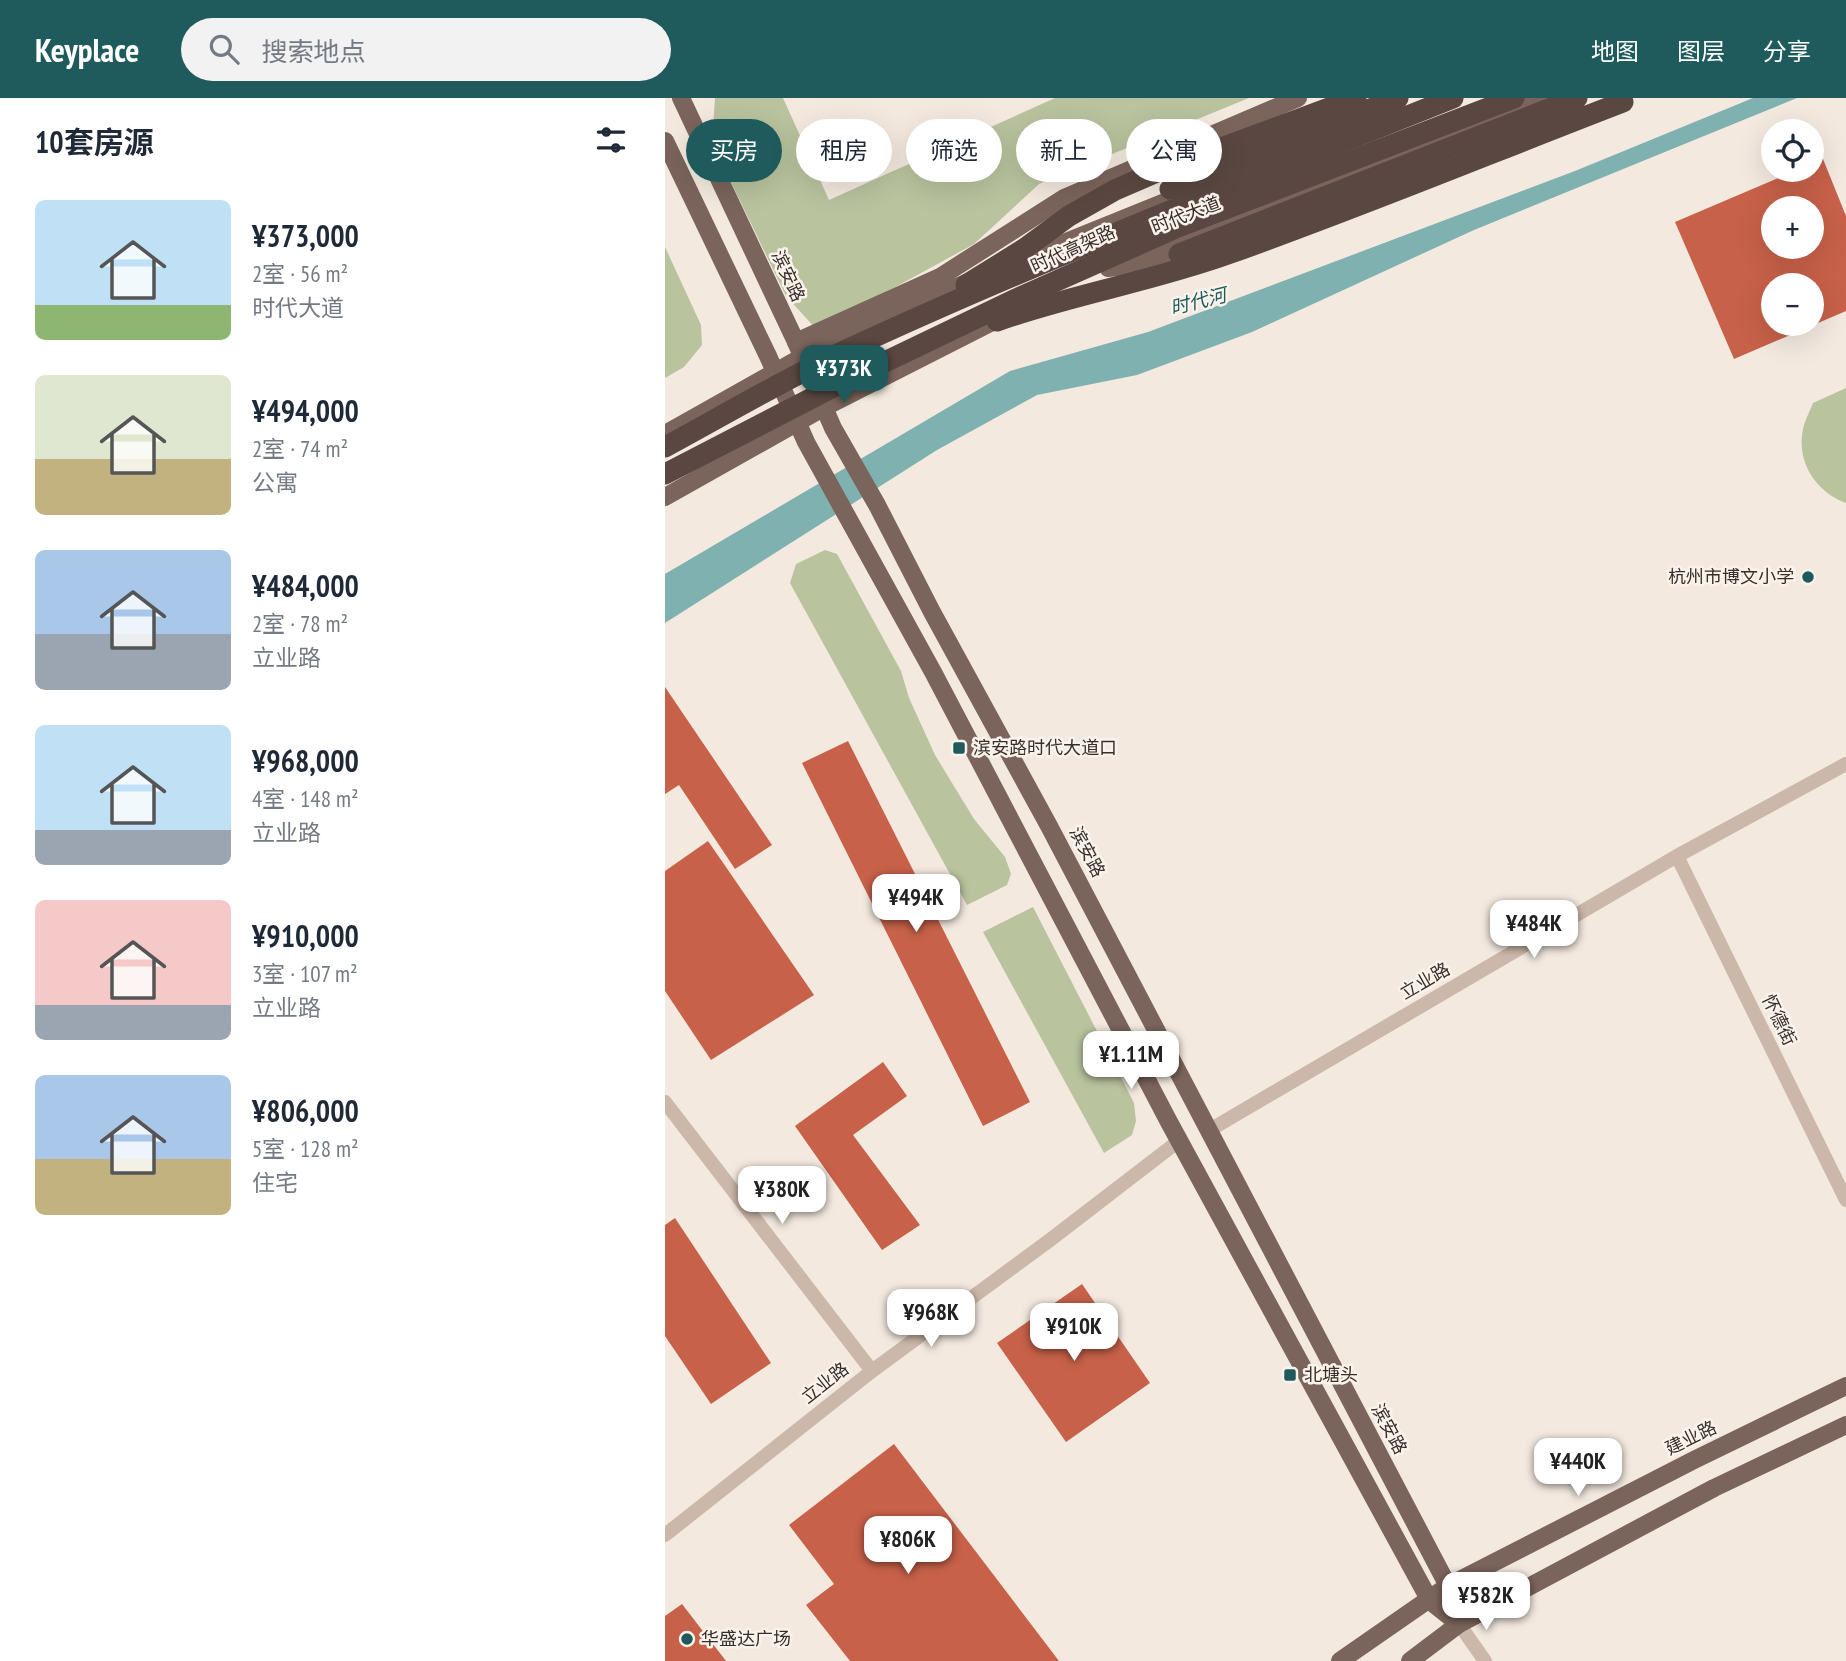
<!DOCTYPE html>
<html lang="zh">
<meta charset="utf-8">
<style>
body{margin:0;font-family:"PT Sans Narrow","Noto Sans SC",sans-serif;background:#f2f2f3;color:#1f2937;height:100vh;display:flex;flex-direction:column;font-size:26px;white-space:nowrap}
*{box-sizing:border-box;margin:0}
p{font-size:23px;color:#747a83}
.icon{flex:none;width:38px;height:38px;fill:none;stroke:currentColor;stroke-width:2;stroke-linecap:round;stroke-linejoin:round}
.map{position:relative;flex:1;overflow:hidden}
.drawer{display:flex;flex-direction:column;background:#fff;width:665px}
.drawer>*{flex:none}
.guide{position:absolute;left:21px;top:21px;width:665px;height:63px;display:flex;gap:14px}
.controls{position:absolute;left:1096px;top:21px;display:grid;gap:14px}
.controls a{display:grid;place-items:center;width:63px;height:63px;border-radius:50%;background:#fff;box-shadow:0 7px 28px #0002;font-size:35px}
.price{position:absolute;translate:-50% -60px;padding:0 16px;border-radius:14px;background:#fff;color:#222;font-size:23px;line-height:46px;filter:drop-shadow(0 2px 4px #0008)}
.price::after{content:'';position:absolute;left:50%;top:42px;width:21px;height:16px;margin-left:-10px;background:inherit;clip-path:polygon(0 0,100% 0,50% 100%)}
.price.on{background:#1f5b5c;color:#fff}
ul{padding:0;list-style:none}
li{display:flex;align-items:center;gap:21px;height:175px;padding:0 35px}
li span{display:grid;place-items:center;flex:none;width:196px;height:140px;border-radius:10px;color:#555}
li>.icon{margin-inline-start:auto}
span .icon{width:84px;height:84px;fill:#fffc;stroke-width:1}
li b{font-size:30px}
h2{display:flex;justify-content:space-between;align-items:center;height:84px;padding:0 35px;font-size:30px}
.tag{padding:0 24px;border-radius:32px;background:#fff;box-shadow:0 7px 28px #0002;font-size:24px;line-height:63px}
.tag.on{background:#1f5b5c;color:#fff}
header{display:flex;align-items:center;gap:42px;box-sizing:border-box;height:98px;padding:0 35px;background:#1f5b5c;color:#fff}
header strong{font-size:33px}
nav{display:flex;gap:38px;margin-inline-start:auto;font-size:24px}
.search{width:490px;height:63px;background:#f2f2f3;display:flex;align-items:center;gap:18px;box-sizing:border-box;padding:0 24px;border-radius:38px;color:#747a83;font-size:26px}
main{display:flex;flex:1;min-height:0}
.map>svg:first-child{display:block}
.green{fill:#b9c39e}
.water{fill:#7eb1b0}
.building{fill:#c76149;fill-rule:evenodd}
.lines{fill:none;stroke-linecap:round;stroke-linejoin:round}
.minor{stroke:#ccb8aa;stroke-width:14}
.major{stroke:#7b645b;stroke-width:18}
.highway{stroke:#5a4741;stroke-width:21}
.highway-bridge{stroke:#5a4741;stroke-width:21}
.poi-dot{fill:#1f5b5c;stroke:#faf3ec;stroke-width:2.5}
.labels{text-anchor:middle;stroke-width:5;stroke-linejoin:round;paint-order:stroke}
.street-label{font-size:18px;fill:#392e2a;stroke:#faf3ec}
.poi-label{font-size:18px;fill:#392e2a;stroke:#faf3ec;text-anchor:start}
.water-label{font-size:19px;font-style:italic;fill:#1f5b5c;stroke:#faf3ec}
</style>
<header>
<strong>Keyplace</strong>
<div class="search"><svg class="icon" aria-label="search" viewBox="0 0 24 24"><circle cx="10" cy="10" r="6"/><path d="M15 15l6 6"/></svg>搜索地点</div>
<nav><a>地图</a><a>图层</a><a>分享</a></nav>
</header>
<main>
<section class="drawer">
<h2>10套房源<svg class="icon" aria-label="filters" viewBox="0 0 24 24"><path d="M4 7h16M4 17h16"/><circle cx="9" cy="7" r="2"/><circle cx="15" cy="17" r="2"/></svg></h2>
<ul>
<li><span style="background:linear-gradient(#bfe0f5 75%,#8fb573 0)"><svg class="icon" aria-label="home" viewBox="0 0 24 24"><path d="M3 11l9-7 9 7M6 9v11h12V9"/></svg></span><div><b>¥373,000</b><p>2室 · 56 m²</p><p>时代大道</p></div></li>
<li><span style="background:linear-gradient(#dfe7d0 60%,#c2b280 0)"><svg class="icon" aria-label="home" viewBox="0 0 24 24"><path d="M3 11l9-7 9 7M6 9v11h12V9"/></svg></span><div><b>¥494,000</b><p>2室 · 74 m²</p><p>公寓</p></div></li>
<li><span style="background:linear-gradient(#a9c7e8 60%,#9aa5b1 0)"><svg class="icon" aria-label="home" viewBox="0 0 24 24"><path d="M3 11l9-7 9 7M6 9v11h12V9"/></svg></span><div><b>¥484,000</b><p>2室 · 78 m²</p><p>立业路</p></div></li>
<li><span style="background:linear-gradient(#bfe0f5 75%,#9aa5b1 0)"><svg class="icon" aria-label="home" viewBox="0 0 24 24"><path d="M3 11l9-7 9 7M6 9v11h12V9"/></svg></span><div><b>¥968,000</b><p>4室 · 148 m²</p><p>立业路</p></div></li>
<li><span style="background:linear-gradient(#f6c9c9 75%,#9aa5b1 0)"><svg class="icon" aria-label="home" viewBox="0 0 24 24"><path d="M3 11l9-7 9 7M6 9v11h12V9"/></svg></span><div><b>¥910,000</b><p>3室 · 107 m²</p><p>立业路</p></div></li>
<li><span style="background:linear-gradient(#a9c7e8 60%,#c2b280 0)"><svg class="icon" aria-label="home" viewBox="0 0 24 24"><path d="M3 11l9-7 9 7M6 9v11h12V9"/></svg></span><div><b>¥806,000</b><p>5室 · 128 m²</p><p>住宅</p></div></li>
</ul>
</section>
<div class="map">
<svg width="1181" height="1563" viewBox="0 0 1181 1563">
<rect width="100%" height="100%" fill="#f3e9df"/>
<g class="green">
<polygon points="50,0 118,0 164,102 390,0 584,0 374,86 309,146 152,232 121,198 47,45"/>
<polygon points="0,149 36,227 37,247 19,269 0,280"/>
<path d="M 1181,290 L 1181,405 C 1151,394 1131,364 1138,331 C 1140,322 1145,313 1148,305 Z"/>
<polygon points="160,452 172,456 236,573 244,600 270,657 309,721 340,759 346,776 342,787 302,807 125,485 131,466"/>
<polygon points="368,809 469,1005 471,1023 467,1037 439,1055 318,834"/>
</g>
<polygon class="water" points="1088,0 1132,0 809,132 587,234 472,277 372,297 272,352 0,525 0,476 345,273 483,234 910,73"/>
<g class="building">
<path d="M 1158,61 L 1181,118 L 1181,213 L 1069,261 L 1010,124 L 1132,72 L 1146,72 L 1146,66 ZM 1108,110 L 1146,110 L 1146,149 L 1108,149 ZM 1108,187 L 1146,187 L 1146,226 L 1108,226 Z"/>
<polygon points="0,589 107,747 70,771 14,687 0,696"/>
<polygon points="183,643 365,1004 318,1028 137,665"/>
<polygon points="43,743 149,897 46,962 0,893 0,773"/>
<polygon points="218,964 242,998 188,1037 255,1127 217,1152 130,1028"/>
<polygon points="10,1120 106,1265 46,1306 0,1238 0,1127"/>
<polygon points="417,1186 485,1285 401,1344 332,1245"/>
<polygon points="229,1346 394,1563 185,1563 141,1507 169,1486 124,1427"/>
<polygon points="17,1506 61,1563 0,1563 0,1518"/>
</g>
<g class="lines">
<g class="minor">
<polyline points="1012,758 1181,1102"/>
<polyline points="0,1004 207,1273"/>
<polyline points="543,1033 1012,758 1181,666"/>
<polyline points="0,1437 207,1273 385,1142 515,1042"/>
<polyline points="794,1526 820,1563"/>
</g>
<g class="major">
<polyline points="16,0 131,244 168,330 212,407 267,514 384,728 783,1488 794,1526"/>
<polyline points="0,43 103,258 141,344 268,574 504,1024 765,1503 794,1526"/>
<polyline points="464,161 879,2"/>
<polyline points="349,165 527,93"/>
<polyline points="443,170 486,165 514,156"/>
<polyline points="131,244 275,179 399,100 633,0"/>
<polyline points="0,336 137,259 248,207 313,180"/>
<polyline points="0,399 158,310 337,219"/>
<polyline points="675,1563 783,1488 1031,1361 1181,1288"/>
<polyline points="745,1563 794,1526 1049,1390 1181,1327"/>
</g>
<g class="highway">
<polyline points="505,91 733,0"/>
<polyline points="514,156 912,0"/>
</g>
<g class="highway-bridge">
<polyline points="301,187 359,151 404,118 450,92 494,73 691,0"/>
<path d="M 332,223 C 409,196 489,183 566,155 C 698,108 828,54 958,4"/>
<path d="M 0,349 C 59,317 117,283 177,254 C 377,161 583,82 788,0"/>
<polyline points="0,376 176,285 351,201 513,129 849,0"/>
</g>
</g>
<g class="poi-dot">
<circle cx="1143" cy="479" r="7"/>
<rect x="287" y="643" width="14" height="14" rx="3.5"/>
<rect x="618" y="1270" width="14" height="14" rx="3.5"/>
<circle cx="22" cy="1541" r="7"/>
</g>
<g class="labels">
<g class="street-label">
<text transform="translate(521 117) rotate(-21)" y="6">时代大道</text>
<text transform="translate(408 151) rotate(-24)" y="6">时代高架路</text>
<text transform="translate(123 178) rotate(65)" y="6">滨安路</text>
<text transform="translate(422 754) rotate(62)" y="6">滨安路</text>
<text transform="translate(760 883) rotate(-30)" y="6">立业路</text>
<text transform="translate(1114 922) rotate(64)" y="6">怀德街</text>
<text transform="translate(160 1285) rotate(-38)" y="6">立业路</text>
<text transform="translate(724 1331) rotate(62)" y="6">滨安路</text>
<text transform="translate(1026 1340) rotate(-26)" y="6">建业路</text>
</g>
<g class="poi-label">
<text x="1129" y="485" text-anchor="end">杭州市博文小学</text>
<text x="308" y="656">滨安路时代大道口</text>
<text x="639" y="1283">北塘头</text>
<text x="36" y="1547">华盛达广场</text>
</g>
<g class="water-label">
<text transform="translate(533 203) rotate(-14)" y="7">时代河</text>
</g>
</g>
</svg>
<div class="controls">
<a><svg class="icon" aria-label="locate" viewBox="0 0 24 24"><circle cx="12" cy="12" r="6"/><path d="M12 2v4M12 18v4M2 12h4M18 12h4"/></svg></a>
<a>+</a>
<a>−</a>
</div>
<b class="price on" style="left:179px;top:307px">¥373K</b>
<b class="price" style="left:251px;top:836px">¥494K</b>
<b class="price" style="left:869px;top:862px">¥484K</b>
<b class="price" style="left:466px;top:993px">¥1.11M</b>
<b class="price" style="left:117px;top:1128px">¥380K</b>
<b class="price" style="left:266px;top:1251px">¥968K</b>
<b class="price" style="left:409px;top:1265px">¥910K</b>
<b class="price" style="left:913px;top:1400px">¥440K</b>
<b class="price" style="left:243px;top:1478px">¥806K</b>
<b class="price" style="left:821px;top:1534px">¥582K</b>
<div class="guide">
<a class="tag on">买房</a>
<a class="tag">租房</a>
<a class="tag">筛选</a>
<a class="tag">新上</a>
<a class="tag">公寓</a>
</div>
</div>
</main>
